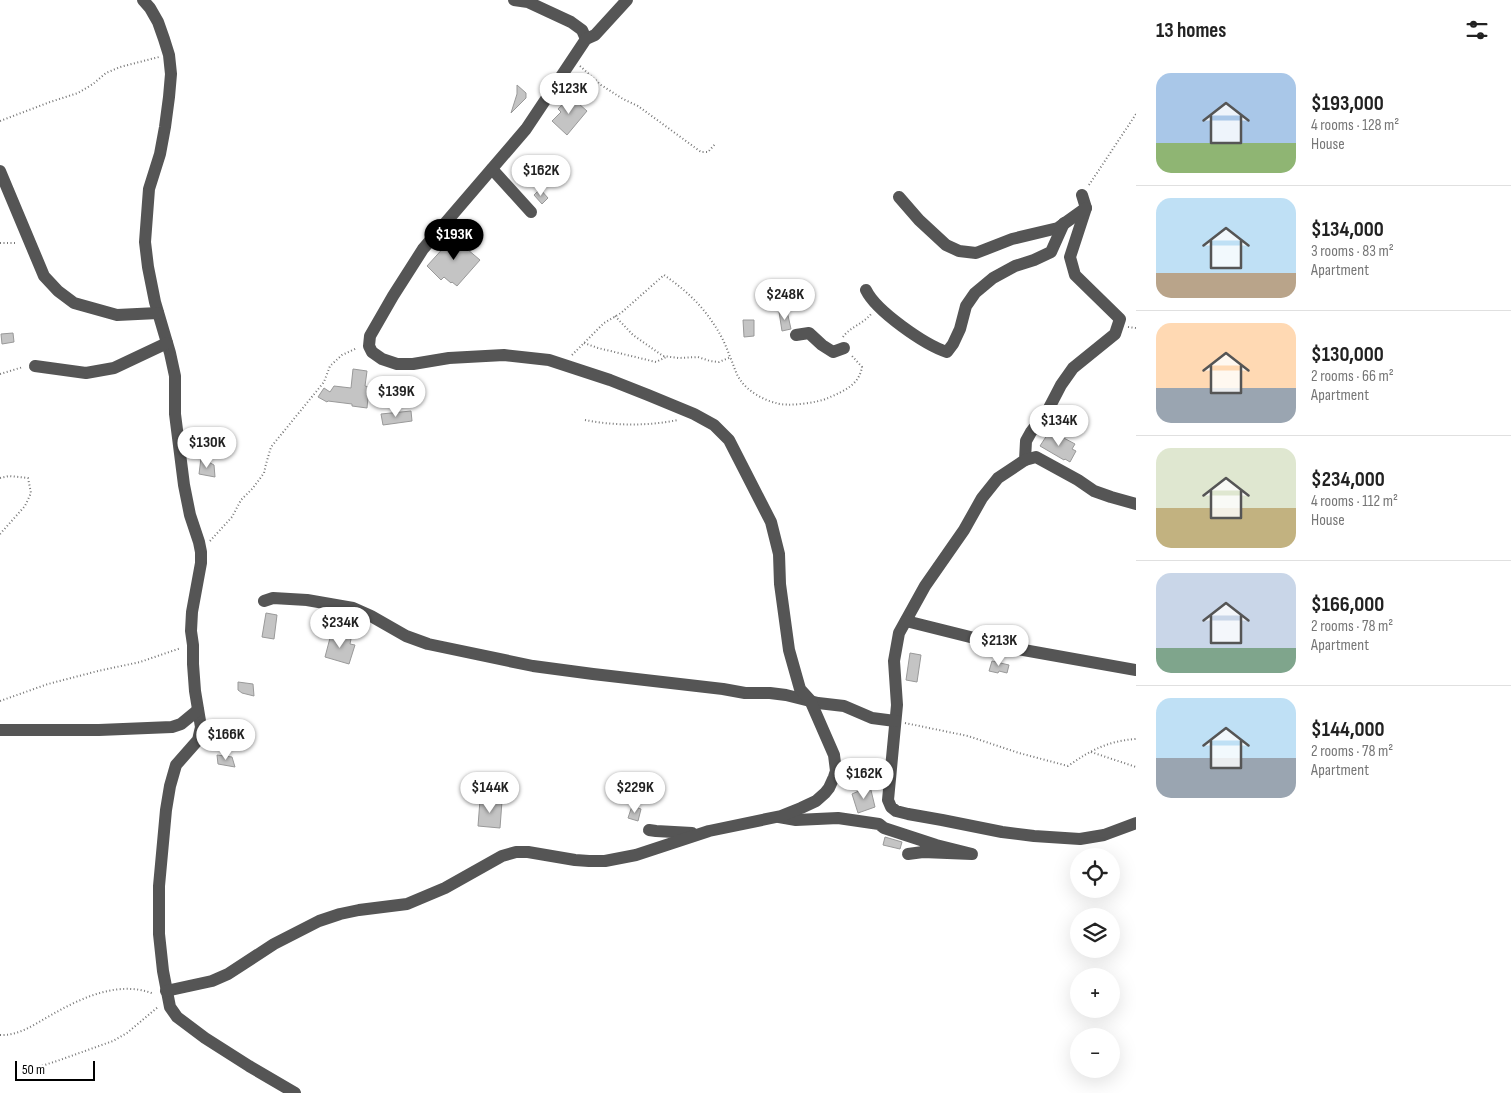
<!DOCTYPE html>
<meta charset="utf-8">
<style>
body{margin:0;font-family:"Sofia Sans Condensed",sans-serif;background:#f6f6f6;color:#222;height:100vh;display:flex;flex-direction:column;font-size:19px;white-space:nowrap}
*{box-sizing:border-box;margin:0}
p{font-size:16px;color:#767676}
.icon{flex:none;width:28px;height:28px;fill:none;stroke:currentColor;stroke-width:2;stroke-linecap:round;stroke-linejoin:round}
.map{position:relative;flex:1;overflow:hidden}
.details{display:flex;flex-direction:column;background:#fff;width:375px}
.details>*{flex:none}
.fabs{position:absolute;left:1070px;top:848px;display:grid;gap:10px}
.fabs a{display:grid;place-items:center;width:50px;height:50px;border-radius:50%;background:#fff;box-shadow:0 5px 20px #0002;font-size:25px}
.scale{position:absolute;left:15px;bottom:12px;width:80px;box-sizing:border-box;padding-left:5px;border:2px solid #000;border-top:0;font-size:14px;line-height:18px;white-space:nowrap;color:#000;-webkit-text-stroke:4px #fff;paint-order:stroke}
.price{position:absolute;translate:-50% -42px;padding:0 11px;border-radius:18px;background:#fff;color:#222;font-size:16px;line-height:32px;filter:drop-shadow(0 1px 2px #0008)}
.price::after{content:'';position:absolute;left:50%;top:30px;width:15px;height:11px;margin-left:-8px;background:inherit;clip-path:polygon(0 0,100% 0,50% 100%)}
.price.on{background:#000;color:#fff}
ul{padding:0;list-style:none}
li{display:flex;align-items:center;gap:15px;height:125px;padding:0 20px}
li+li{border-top:1px solid #e0e0e0}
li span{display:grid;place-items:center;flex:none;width:140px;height:100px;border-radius:15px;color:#555}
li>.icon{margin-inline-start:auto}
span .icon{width:60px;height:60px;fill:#fffc;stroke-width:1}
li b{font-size:21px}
h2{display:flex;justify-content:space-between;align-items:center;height:60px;padding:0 20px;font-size:21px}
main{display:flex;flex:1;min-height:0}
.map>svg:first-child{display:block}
.building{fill:#c4c4c4;stroke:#999}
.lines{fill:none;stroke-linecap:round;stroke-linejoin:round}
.path{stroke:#777;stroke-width:2;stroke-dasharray:1 2.5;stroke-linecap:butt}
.minor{stroke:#555;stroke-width:12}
</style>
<main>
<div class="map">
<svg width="1136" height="1093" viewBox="0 0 1136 1093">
<rect width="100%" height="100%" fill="#fff"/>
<g class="building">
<polygon points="517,85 526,93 526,98 511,113 517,94"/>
<polygon points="570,96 587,111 567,135 552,121 561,112 558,109"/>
<polygon points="540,189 548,198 542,204 534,195"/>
<polygon points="456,234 470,246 467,249 480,260 457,286 452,282 451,283 444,277 441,280 427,266"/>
<polygon points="787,311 791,329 782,331 779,312"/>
<polygon points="743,320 754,320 754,336 744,337"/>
<polygon points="13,333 14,342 2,344 1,334"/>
<polygon points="353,369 367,371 365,386 369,387 367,408 352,406 352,404 328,401 327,402 318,397 324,388 330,392 334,386 351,388"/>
<polygon points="411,411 412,421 383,425 381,414"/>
<polygon points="1049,432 1061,439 1062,437 1075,444 1072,449 1076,451 1070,462 1065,459 1064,460 1040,446"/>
<polygon points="201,458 214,465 215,477 199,474"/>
<polygon points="266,613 277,615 274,639 262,637"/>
<polygon points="336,635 351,639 350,644 355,645 349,664 325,657 330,638"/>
<polygon points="910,653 921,655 917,682 906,680"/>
<polygon points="992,661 1009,665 1007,673 999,671 998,673 989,671"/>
<polygon points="238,682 253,684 254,696 242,693 238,690"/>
<polygon points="217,755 232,757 235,767 218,764"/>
<polygon points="870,786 875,807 858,813 852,794"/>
<polygon points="480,800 502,801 500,828 478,826"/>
<polygon points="632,806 641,809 638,821 628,818"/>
<polygon points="885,837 902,842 900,849 883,845"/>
</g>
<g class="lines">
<g class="path">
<polyline points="580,66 601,85 623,99 638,106 701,152 708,152 716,143"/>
<polyline points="0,121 50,102 78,93 93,84 106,73 120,67 159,57"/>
<polyline points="1089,185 1136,114"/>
<polyline points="0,243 17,243"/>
<polyline points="615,316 633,335 663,356 679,358 698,357 710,361 719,362 731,357"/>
<polyline points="1128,327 1136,328"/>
<path d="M 843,337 C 850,327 863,324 871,314"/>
<polyline points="584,343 598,348 656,362 666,357"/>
<path d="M 572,355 L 604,323 L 621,313 L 664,275 C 683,288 701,304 713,323 C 720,333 726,345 730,357 C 734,365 735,373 741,381 C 748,391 763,400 776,403 C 787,407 817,403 828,398 C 844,391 859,385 862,367 L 852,356"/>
<polyline points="0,374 23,367"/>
<path d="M 585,420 C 615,426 648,426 678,420"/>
<polyline points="0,478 9,476 28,478 31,493 25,506 0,534"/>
<polyline points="210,541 232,517 241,500 253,488 264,473 266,464 271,447 324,382 330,366 342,355 357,348"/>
<polyline points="0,701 48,684 98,671 140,662 181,648"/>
<path d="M 905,723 L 968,736 L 1019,753 L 1068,766 C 1091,750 1108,741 1136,739"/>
<polyline points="1091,752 1136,767"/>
<path d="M 0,1035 C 20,1036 36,1023 53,1014 C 83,997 120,980 154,994"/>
<polyline points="32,1069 57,1061 113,1041 127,1033 158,1007"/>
</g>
<g class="minor">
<polyline points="143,0 150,8 158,22 164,39 169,55 171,74 169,97 165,127 160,154 149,189 145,242 148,267 155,302 170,353 175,376 175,414 184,485 190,515 199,542 201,552 201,563 192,612 191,631 193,645 193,664 195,691 201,727 198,740 176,765 170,786 166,810 159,886 159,934 163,971 170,1007 177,1017 205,1038 249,1066 295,1093"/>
<polyline points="514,0 528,2 571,22 582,30 586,39"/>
<polyline points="492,169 531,212"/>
<polyline points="0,171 44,276 58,291 74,303 117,315 158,313"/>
<polyline points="1082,195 1086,208 1070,257 1075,275 1120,319 1115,334 1073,368 1061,385 1048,410 1031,432 1026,441 1025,460 998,478 982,498 964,530 925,586 899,633 894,661 897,705 888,800 891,807 896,811 908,814 942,820 1002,832 1034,836 1080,839 1104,835 1136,823"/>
<polyline points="899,197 919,220 946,245 959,251 976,253 1012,239 1058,228 1086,208"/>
<path d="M 866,290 C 876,311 925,345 947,352 L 953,344 L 960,329 L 966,306 L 975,293 L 993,278 L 1015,266 L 1034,260 L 1051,252 L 1064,223"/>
<polyline points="796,335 809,333 822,345 833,352 844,348"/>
<polyline points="35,366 86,373 114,368 167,343"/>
<polyline points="1025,460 1036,457 1078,480 1094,491 1111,497 1136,504"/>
<polyline points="264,601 273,598 307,600 353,608 371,616 406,636 428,644 533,666 593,674 723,689 745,693 770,693 786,695 818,703 844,706 872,718 895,721"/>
<polyline points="906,621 1018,649 1136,670"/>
<polyline points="0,730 99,730 172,727 181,724 198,710"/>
<polyline points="779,817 796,820 838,818 879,824 884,828 936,845 972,854 923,852 908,854"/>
<polyline points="649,830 656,831 692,833"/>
<polyline points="166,991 212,981 228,974 274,944 319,921 340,914 359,910 407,904 445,888 502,856 516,852 528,852 575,860 589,861 605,861 636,855 709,831 781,816 801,808 816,801 825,793 829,788 834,777 836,771 834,755 810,700 800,689 789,650 780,584 779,554 771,522 729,440 714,425 694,414 648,395 610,380 549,360 504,355 449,358 413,364 397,364 382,359 372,352 369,346 370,336 393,296 423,249 526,129 586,39 595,35 627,0"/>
</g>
</g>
</svg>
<div class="fabs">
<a><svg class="icon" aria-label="locate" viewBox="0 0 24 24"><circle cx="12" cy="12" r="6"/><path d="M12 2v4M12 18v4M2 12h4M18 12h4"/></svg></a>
<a><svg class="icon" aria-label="layers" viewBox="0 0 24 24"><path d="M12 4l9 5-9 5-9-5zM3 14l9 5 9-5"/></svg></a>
<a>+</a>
<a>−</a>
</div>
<div class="scale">50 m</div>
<b class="price" style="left:569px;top:115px">$123K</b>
<b class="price" style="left:541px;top:197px">$162K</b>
<b class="price on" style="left:454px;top:261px">$193K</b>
<b class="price" style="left:785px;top:321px">$248K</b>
<b class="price" style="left:396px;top:418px">$139K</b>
<b class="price" style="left:1059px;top:447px">$134K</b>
<b class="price" style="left:207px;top:469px">$130K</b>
<b class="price" style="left:340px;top:649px">$234K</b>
<b class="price" style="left:999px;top:667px">$213K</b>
<b class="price" style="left:226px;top:761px">$166K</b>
<b class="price" style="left:864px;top:800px">$162K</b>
<b class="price" style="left:490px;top:814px">$144K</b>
<b class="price" style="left:635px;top:814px">$229K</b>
</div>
<section class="details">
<h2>13 homes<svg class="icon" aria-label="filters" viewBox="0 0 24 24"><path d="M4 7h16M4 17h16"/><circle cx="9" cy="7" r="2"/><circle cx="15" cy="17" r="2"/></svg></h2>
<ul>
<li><span style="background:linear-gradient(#a9c7e8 70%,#8fb573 0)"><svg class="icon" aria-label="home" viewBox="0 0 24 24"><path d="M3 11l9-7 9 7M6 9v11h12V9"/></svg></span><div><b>$193,000</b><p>4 rooms · 128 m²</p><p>House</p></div></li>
<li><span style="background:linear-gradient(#bfe0f5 75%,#b9a48a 0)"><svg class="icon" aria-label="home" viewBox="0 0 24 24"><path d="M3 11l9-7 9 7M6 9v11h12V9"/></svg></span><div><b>$134,000</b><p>3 rooms · 83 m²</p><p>Apartment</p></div></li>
<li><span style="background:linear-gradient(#ffd9b3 65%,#9aa5b1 0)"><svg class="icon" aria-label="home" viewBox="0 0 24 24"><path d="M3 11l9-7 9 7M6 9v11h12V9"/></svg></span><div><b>$130,000</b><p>2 rooms · 66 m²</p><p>Apartment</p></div></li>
<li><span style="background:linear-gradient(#dfe7d0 60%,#c2b280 0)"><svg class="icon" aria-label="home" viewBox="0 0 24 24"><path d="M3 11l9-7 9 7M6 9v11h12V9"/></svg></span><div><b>$234,000</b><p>4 rooms · 112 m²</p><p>House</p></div></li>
<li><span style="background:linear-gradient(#c9d6e8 75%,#7fa58c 0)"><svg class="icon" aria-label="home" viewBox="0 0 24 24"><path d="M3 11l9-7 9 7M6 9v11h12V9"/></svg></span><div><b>$166,000</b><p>2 rooms · 78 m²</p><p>Apartment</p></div></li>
<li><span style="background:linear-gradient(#bfe0f5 60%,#9aa5b1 0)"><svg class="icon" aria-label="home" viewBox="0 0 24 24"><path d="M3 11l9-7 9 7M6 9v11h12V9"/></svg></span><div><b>$144,000</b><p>2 rooms · 78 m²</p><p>Apartment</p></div></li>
</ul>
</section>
</main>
